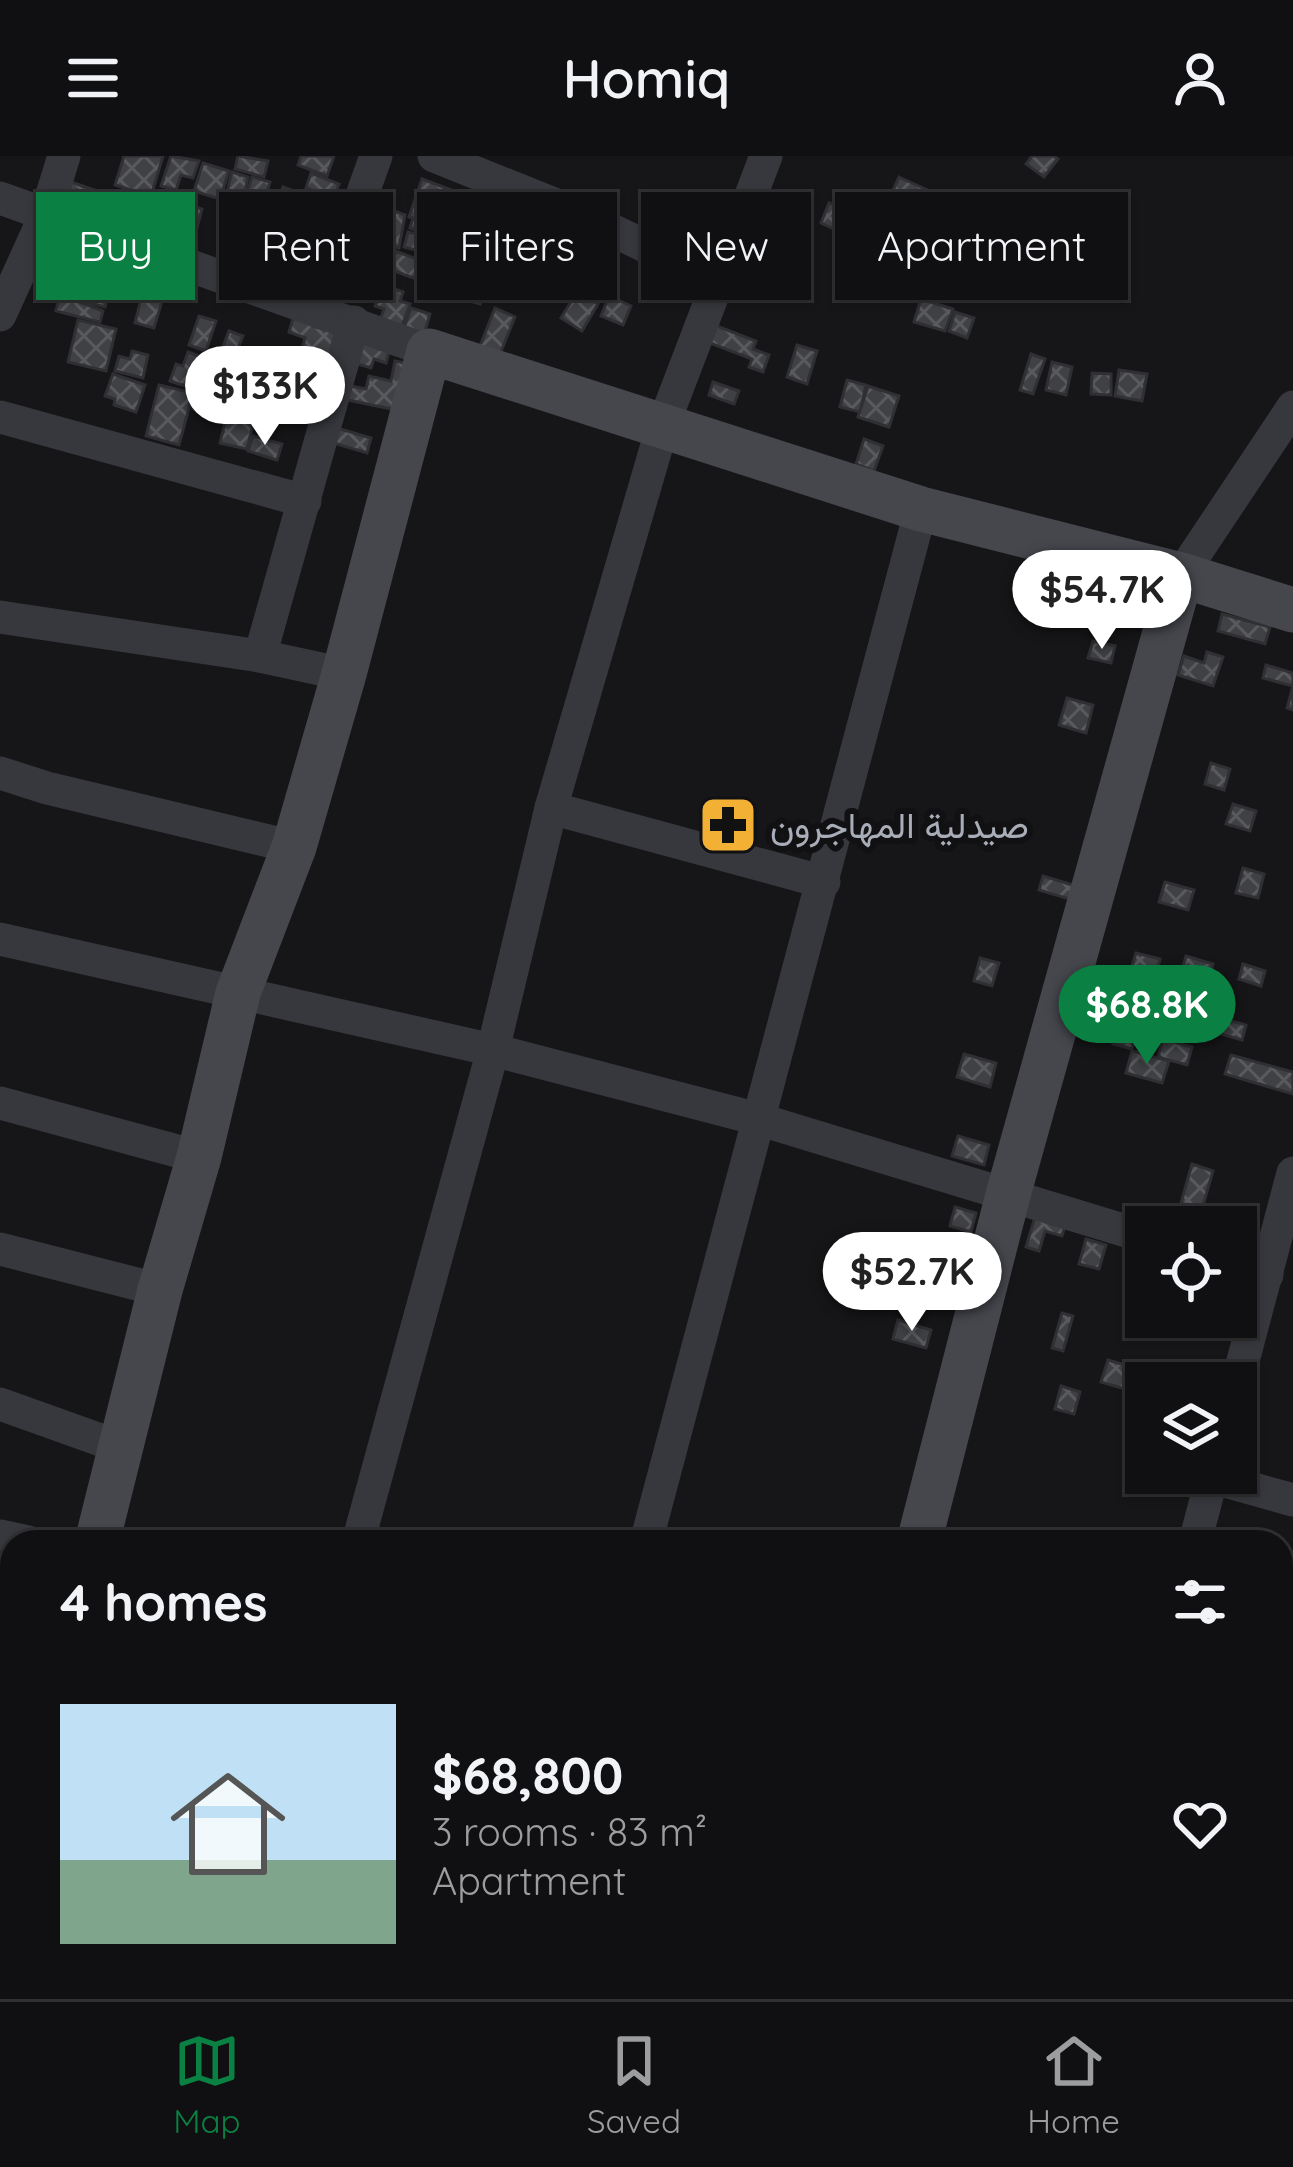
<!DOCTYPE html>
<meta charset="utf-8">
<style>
body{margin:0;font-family:Quicksand,Vazirmatn,sans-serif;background:#1e1e20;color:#f1f3f6;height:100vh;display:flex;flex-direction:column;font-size:45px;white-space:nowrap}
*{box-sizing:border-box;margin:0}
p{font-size:39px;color:#9c9d9f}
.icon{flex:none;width:66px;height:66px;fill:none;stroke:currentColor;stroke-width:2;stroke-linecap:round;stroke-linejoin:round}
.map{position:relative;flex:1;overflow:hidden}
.details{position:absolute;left:0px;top:1374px;width:1293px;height:471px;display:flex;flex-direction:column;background:#101012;border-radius:36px 36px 0 0;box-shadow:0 3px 9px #0004,0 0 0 3px #303032}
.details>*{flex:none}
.hud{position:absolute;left:36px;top:36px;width:1221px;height:108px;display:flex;gap:24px}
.buttons{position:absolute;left:1125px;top:1050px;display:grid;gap:24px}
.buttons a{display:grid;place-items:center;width:132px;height:132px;border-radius:0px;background:#101012;box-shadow:0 3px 9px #0004,0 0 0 3px #303032;font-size:60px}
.price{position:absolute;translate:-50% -102px;padding:0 27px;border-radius:42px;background:#fff;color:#222;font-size:39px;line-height:78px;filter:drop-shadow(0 3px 6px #0008)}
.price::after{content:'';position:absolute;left:50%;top:72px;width:36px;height:27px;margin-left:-18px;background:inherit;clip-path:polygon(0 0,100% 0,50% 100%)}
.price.current{background:#0b8043;color:#fff}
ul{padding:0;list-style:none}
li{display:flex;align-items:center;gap:36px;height:300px;padding:0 60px}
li+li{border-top:3px solid #303032}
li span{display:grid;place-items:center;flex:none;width:336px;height:240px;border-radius:0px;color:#555}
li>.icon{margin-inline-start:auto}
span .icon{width:144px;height:144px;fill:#fffc;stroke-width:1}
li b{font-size:51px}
h2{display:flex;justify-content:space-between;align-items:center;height:144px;padding:0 60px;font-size:51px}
.chip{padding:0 42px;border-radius:0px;background:#101012;box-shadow:0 3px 9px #0004,0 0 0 3px #303032;font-size:42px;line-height:108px}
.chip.current{background:#0b8043;color:#fff}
header{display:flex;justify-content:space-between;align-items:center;height:156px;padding:0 60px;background:#101012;font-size:54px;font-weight:600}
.tabs{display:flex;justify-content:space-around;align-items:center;height:168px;border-top:3px solid #303032;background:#101012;font-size:33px;color:#9c9d9f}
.tabs a{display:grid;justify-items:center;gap:6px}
.tabs .current{color:#0b8043}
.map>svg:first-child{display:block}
.building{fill:url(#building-cross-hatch);stroke:#303034;stroke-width:3}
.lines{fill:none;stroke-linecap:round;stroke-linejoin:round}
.street{stroke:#37383d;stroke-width:33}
.secondary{stroke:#45474d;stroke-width:45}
.labels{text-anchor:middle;stroke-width:12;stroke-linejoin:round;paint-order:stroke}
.poi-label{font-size:36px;fill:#a8adb8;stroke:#111113;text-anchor:start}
</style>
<header><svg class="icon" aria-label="menu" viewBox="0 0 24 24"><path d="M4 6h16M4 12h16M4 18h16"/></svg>Homiq<svg class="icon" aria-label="person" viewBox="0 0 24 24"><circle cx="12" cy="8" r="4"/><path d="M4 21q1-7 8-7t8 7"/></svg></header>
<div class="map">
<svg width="1293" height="1843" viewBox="0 0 1293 1843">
<defs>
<pattern id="building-cross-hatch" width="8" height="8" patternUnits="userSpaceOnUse" patternTransform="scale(3)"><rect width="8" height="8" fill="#404145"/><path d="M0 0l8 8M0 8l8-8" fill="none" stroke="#595a5e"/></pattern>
</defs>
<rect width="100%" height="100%" fill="#161618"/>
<g class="building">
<polygon points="124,0 163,0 151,40 115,29"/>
<polygon points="171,0 199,5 193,22 181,19 176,34 161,30"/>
<polygon points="238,0 268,5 264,21 235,13"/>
<polygon points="301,0 334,0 327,20 298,9"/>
<polygon points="1032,0 1054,0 1058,3 1044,21 1026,8"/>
<polygon points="203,7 229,15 220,43 194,35"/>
<polygon points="232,16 248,21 243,44 226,40"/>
<polygon points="311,17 339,28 334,42 306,32"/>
<polygon points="252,21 270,26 262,52 244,47"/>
<polygon points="899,21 934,37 924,59 889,43"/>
<polygon points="422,23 454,35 437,82 410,72 413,62 409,61"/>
<polygon points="71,26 106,38 101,53 66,42"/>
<polygon points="283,31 299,37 291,58 275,50"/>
<polygon points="173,44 202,53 197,72 168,63"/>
<polygon points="829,47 845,53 836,74 821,67"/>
<polygon points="379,49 405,59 399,92 385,87 388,77 372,73"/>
<polygon points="467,59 485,68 475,88 457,79"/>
<polygon points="1023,68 1041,72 1037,93 1018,88"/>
<polygon points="408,76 432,82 427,97 404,91"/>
<polygon points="478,84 500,92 493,111 472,103"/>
<polygon points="434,91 458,99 451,118 427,111"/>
<polygon points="99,94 118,99 111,124 92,118"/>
<polygon points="395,95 425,106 419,124 389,113"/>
<polygon points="124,101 148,106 142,135 118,130"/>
<polygon points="63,105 77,109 69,135 46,128 50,113 60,116"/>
<polygon points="154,106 172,112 163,142 145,137"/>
<polygon points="92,121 112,126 105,151 85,146"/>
<polygon points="465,122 486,128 480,148 459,142"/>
<polygon points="383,129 403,136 400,145 410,148 402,170 380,164 384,153 375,150"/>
<polygon points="577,136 598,148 582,175 561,162"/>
<polygon points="60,138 103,155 100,166 56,155"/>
<polygon points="142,139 162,145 154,172 135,167"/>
<polygon points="609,140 631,150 623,169 601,160"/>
<polygon points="921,143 953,153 945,175 914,166"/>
<polygon points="411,152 430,158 423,182 403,175"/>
<polygon points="495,152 515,161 500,198 480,190"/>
<polygon points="955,156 974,162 967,182 949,175"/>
<polygon points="199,160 216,165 206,195 189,189"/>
<polygon points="293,162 343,179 334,207 301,195 305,182 289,176"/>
<polygon points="78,164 116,173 106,215 68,206"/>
<polygon points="709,167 756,185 753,193 769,199 763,216 749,211 752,203 702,184"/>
<polygon points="229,175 243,180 220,237 207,232"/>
<polygon points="359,182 390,192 386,207 374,203 371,212 351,206"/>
<polygon points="797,189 817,195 807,228 787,221"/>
<polygon points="132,195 148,199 143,222 115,215 119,200 130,203"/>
<polygon points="188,196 199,200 188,231 170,225 176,208 183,210"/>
<polygon points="1031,198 1045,203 1033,238 1020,234"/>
<polygon points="309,204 332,211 323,242 299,235"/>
<polygon points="395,205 410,208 401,255 343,243 346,229 366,233 369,220 391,225"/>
<polygon points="1052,206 1072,211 1066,239 1046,234"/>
<polygon points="1119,214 1147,218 1142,245 1115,240"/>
<polygon points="1092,217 1111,218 1111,239 1091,238"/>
<polygon points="113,218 145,229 136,256 114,249 115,243 105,240"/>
<polygon points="847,224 866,229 860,256 840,251"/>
<polygon points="713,226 739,235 734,248 709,239"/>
<polygon points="159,229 193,237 179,289 146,280"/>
<polygon points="868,230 899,240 889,271 858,261"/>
<polygon points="270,231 298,240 292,256 265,247"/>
<polygon points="213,236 226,241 218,266 193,253 198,237 211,241"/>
<polygon points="231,242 258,248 247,293 220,287"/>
<polygon points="337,272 371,282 367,297 333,287"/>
<polygon points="253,280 282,288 277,304 248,295"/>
<polygon points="864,283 883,290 874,315 856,308"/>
<polygon points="1099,423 1126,430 1120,454 1093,447"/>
<polygon points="1222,458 1270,471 1265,488 1218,475"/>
<polygon points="1093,485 1115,490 1111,507 1088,502"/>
<polygon points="1207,496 1223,501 1213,530 1178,519 1184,500 1204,507"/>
<polygon points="1266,509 1293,517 1293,554 1287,552 1293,530 1263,522"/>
<polygon points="1067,542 1093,549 1086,577 1059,569"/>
<polygon points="1211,607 1230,613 1224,634 1205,628"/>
<polygon points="1233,648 1256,655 1250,675 1226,668"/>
<polygon points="1243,712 1264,718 1258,742 1236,737"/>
<polygon points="1043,720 1073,729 1069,743 1039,734"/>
<polygon points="1165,726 1194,734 1188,754 1159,746"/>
<polygon points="1136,797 1160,803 1155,823 1130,816"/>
<polygon points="1186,800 1213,808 1206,836 1178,829"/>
<polygon points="980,802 999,807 992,830 974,825"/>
<polygon points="1243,808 1265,815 1261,830 1239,823"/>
<polygon points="1214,860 1246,869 1242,884 1210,875"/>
<polygon points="1119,868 1138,873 1132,893 1113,888"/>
<polygon points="1163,883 1192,891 1187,909 1158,901"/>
<polygon points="1132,895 1169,905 1162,927 1126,917"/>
<polygon points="964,898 996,907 990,931 957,921"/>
<polygon points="1231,899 1293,916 1293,938 1225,918"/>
<polygon points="958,980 989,989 984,1009 952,1000"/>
<polygon points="1192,1008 1213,1015 1202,1053 1181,1047"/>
<polygon points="955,1051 976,1057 971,1076 950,1070"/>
<polygon points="1035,1061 1065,1070 1062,1080 1045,1075 1039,1095 1026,1091"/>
<polygon points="1086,1083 1106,1089 1099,1113 1079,1108"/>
<polygon points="1062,1157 1073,1160 1063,1195 1052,1192"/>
<polygon points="898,1164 931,1174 926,1192 893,1183"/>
<polygon points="1108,1204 1153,1217 1151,1227 1146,1227 1146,1239 1101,1226"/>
<polygon points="1061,1230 1080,1236 1074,1258 1055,1253"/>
</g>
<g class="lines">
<g class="street">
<polyline points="434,0 574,56 716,124"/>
<polyline points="0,42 429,195"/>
<polyline points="320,157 376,0"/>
<polyline points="0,159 46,58 64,0"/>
<polyline points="0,261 305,345"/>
<polyline points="1181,419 1293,251"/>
<polyline points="0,461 260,500 344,518"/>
<polyline points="260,500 354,166"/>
<polyline points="0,617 47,632 294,691"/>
<polyline points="551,652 824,726"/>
<polyline points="0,783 493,894 758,963 1146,1081"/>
<polyline points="0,947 199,1001"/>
<polyline points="0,1093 160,1134"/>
<polyline points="1236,1109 1267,1119"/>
<polyline points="1236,1231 1293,1017"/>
<polyline points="0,1248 123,1292"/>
<polyline points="1211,1321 1293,1344"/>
<polyline points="0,1380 28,1386"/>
<polyline points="358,1386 493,894 551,652 662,272 766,0"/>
<polyline points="646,1386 921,353"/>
<polyline points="1195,1386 1213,1317"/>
<polyline points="0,1477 12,1481"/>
<polyline points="1281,1780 1293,1783"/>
<polyline points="241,1843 243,1833"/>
<polyline points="519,1843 522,1833"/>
</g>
<g class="secondary">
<polyline points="97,1386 160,1134 199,1001 238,837 294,691 344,518 429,195 921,353 1181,419 1293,454"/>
<polyline points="919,1386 1008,1039 1181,419"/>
<polyline points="0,1762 12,1716"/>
<polyline points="801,1843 803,1833"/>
</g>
</g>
<defs>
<g id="pharmacy-square" transform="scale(3)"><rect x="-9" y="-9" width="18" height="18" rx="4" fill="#f2b134" stroke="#111113"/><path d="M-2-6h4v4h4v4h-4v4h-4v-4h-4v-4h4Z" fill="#111"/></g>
</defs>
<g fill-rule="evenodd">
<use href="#pharmacy-square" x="728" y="669"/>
</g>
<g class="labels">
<g class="poi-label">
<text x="770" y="682">صيدلية المهاجرون</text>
</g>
</g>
</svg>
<div class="buttons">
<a><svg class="icon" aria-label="locate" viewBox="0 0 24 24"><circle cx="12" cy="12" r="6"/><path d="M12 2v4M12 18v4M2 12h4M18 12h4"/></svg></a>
<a><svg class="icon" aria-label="layers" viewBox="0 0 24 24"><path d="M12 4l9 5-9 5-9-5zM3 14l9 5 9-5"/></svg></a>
</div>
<b class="price" style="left:265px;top:292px">$133K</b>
<b class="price" style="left:1102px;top:496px">$54.7K</b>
<b class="price current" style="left:1147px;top:911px">$68.8K</b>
<b class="price" style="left:912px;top:1178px">$52.7K</b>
<div class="hud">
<a class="chip current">Buy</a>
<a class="chip">Rent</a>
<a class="chip">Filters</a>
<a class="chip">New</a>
<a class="chip">Apartment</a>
</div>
<section class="details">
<h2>4 homes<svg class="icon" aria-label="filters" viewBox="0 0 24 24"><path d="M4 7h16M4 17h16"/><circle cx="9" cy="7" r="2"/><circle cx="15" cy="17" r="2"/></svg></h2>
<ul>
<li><span style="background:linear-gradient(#bfe0f5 65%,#7fa58c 0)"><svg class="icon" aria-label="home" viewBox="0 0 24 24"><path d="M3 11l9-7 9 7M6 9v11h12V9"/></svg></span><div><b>$68,800</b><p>3 rooms · 83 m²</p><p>Apartment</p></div><svg class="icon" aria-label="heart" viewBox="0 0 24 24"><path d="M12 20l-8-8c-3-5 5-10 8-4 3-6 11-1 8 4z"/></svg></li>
</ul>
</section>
</div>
<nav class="tabs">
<a class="current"><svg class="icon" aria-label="map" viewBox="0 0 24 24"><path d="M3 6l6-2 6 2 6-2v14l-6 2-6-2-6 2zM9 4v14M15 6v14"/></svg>Map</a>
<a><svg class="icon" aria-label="saved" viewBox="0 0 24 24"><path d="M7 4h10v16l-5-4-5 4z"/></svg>Saved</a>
<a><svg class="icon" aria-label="home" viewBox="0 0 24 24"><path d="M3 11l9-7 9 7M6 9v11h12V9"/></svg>Home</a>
</nav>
